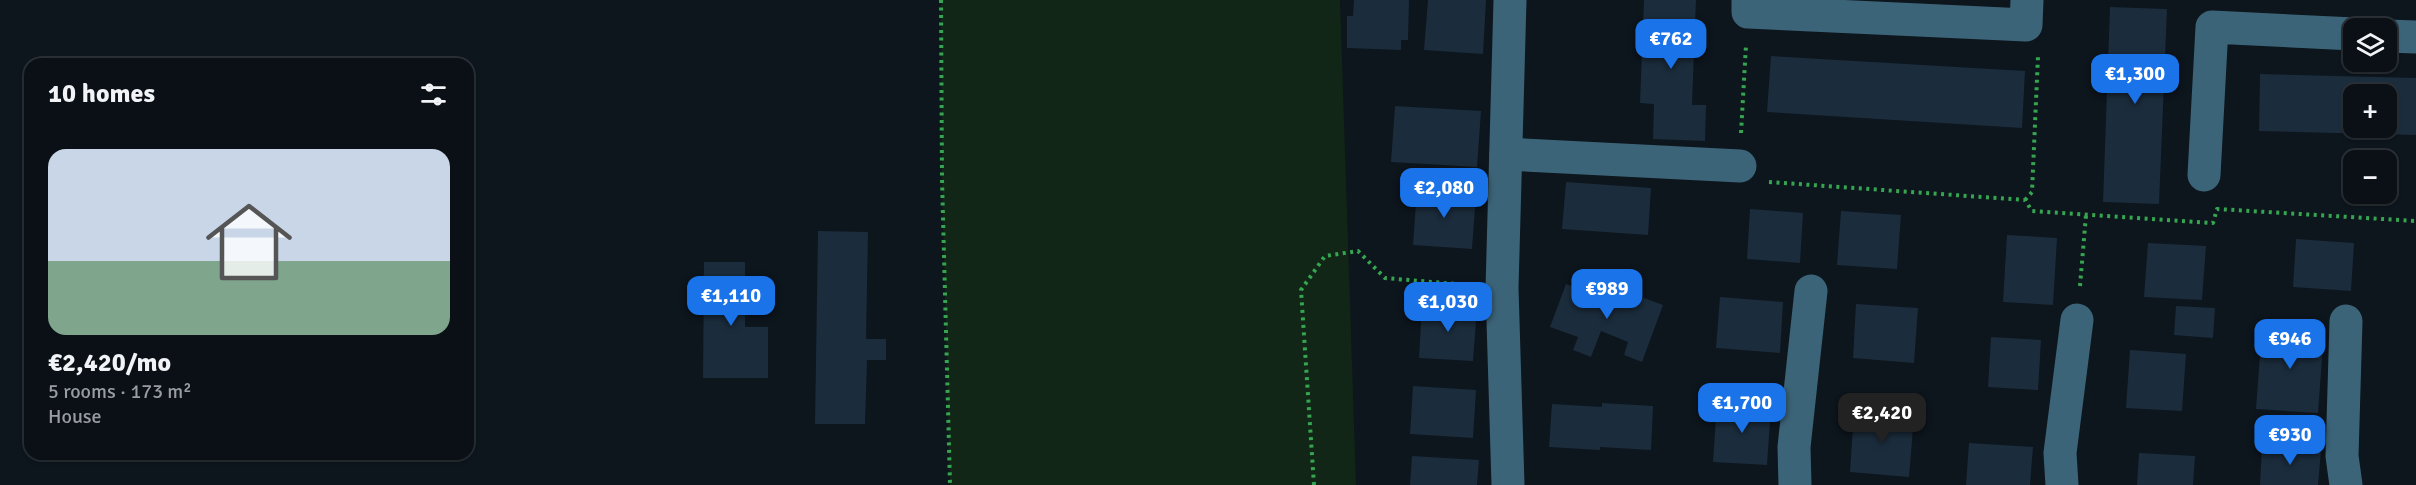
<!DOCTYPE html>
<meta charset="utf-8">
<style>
body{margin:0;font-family:Signika,sans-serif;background:#13191f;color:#f1f3f6;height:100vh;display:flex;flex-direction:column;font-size:22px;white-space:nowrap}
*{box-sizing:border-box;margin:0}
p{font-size:20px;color:#999da1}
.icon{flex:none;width:33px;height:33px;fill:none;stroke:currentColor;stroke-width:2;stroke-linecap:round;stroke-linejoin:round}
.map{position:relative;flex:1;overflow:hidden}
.sheet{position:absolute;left:24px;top:58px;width:450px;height:402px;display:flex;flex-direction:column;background:#0a1016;border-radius:18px;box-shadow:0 2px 4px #0004,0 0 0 2px #2a3035}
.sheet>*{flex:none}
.controls{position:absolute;left:2343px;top:18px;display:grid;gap:12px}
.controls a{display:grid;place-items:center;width:54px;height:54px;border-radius:12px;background:#0a1016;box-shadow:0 2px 4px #0004,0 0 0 2px #2a3035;font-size:30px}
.price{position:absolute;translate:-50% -51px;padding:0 14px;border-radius:12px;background:#1a73e8;color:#fff;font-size:20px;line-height:39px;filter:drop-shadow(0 2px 3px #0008)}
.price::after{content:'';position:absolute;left:50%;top:36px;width:18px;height:14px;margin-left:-9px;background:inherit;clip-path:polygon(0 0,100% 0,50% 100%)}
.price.selected{background:#222;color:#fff}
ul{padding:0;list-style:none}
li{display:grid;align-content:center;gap:12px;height:318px;padding:0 24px}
li span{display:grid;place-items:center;height:186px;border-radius:18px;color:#555}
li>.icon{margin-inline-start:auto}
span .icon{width:108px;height:108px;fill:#fffc;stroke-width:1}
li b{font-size:26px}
h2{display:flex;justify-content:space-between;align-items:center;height:72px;padding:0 24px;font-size:26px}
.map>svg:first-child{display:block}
.green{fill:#112616}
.building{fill:#1b2c3c;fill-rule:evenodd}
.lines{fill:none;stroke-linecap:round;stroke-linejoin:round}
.path{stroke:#36a550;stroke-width:4;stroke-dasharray:3 4.5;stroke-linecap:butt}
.minor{stroke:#3c6478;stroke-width:33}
</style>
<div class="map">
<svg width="2416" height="485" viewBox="0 0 2416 485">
<rect width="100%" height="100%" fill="#0d151d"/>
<polygon class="green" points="941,0 1340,0 1356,485 950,485 942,179"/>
<g class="building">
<polygon points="1354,0 1409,0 1408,40 1401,40 1401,50 1347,48 1347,16 1353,16"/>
<polygon points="1428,0 1486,0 1483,54 1424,50"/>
<polygon points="1644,0 1696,0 1692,105 1706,105 1705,141 1653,139 1654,104 1640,103"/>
<polygon points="2110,7 2167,9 2159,204 2103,202"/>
<polygon points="1771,56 2025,71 2022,128 1767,112"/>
<path d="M 2260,74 L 2416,78 L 2416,135 L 2259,131 ZM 2354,94 L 2386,94 L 2386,128 L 2354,128 Z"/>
<polygon points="1395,106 1481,111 1477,167 1391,162"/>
<polygon points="1566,182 1651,188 1648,235 1562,229"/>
<polygon points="1417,189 1476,194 1472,249 1413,245"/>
<polygon points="1750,209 1803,213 1800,263 1747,259"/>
<polygon points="1841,211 1901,215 1897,269 1837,265"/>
<polygon points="818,231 868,232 866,339 886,339 886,360 867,360 865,424 815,424"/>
<polygon points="2007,235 2057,238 2053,305 2003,302"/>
<polygon points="2296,239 2354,243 2351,291 2293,287"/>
<polygon points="2148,243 2206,246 2202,300 2144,297"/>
<polygon points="704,262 745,262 745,327 768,327 768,378 703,378"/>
<polygon points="1566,284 1612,300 1617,288 1663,305 1642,362 1624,355 1628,342 1601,331 1591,357 1573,350 1578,337 1550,327"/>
<polygon points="1720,297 1783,302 1780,353 1716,348"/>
<polygon points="1856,304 1918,308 1914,363 1853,358"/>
<polygon points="1422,305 1477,308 1473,361 1419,358"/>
<polygon points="2176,306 2215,308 2213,338 2174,335"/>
<polygon points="2262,327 2324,331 2318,413 2256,409"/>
<polygon points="1991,337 2041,340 2038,390 1988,387"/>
<polygon points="2130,350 2186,354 2182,411 2126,408"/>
<polygon points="1413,386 1476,390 1473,438 1410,434"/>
<polygon points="1717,402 1771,407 1767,465 1713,462"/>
<polygon points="1602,403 1653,406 1651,450 1600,447 1600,450 1549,447 1552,404 1602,407"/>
<polygon points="1854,412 1914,416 1909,477 1850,472"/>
<polygon points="1969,443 2033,447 2030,485 1966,485"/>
<polygon points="2262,446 2321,450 2318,485 2260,485"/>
<polygon points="2139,453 2195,456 2193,485 2137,485"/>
<polygon points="1412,456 1479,460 1477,485 1410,485"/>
</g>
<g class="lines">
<g class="path">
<polyline points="941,0 942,179 950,485"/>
<polyline points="1741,133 1746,45"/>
<polyline points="1769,182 2025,200 2032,211 2213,223 2217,209 2416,221"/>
<polyline points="2025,200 2032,192 2038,56"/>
<polyline points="2080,286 2086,215"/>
<polyline points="1314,485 1301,290 1325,256 1358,251 1385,278 1469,285"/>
</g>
<g class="minor">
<polyline points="1748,0 1748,12 2026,25 2027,0"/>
<polyline points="2386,36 2416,37"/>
<polyline points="1506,154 1740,166"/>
<polyline points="2204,175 2212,27 2354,34"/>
<polyline points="1508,485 1502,288 1510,0"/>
<polyline points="1795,485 1794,447 1811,291"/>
<polyline points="2062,485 2060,453 2077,320"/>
<polyline points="2346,485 2342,456 2346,321"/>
</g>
</g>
</svg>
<div class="controls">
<a><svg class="icon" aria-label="layers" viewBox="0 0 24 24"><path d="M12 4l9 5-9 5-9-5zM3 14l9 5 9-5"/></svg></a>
<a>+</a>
<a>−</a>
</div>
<b class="price" style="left:1671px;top:70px">€762</b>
<b class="price" style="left:2135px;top:105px">€1,300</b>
<b class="price" style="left:1444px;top:219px">€2,080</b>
<b class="price" style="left:1607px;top:320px">€989</b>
<b class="price" style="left:731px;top:327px">€1,110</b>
<b class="price" style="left:1448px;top:333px">€1,030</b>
<b class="price" style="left:2290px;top:370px">€946</b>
<b class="price" style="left:1742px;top:434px">€1,700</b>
<b class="price selected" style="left:1882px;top:444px">€2,420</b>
<b class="price" style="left:2290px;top:466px">€930</b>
<section class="sheet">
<h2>10 homes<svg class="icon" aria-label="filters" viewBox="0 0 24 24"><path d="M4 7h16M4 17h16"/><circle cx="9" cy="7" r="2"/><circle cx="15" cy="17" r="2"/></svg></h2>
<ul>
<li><span style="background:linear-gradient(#c9d6e8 60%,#7fa58c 0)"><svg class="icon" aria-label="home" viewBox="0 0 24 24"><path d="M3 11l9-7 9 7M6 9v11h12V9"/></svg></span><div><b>€2,420/mo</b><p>5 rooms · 173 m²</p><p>House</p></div></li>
</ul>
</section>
</div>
